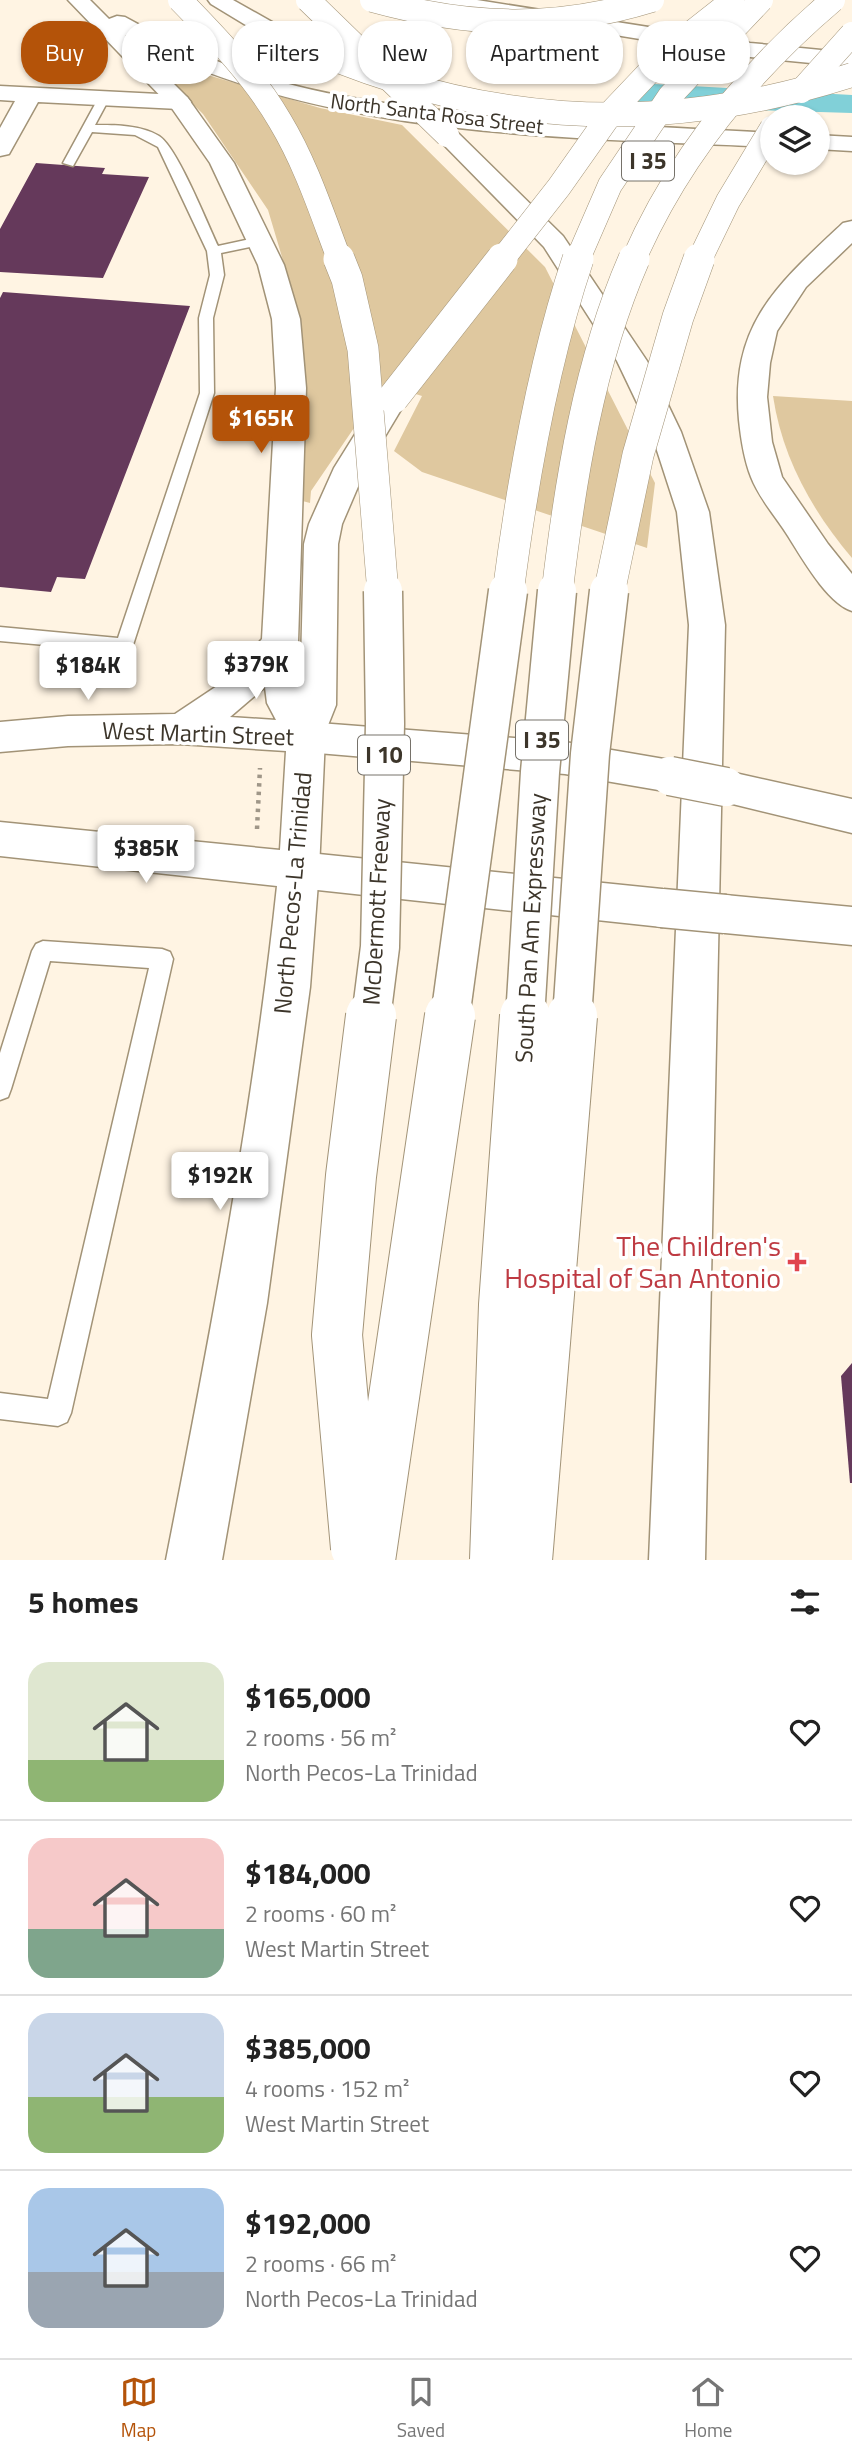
<!DOCTYPE html>
<meta charset="utf-8">
<style>
body{margin:0;font-family:"Titillium Web",sans-serif;background:#f6f6f6;color:#222;height:100vh;display:flex;flex-direction:column;font-size:26px;white-space:nowrap}
*{box-sizing:border-box;margin:0}
p{font-size:23px;color:#767676}
.icon{flex:none;width:38px;height:38px;fill:none;stroke:currentColor;stroke-width:2;stroke-linecap:round;stroke-linejoin:round}
.map{position:relative;height:1560px;overflow:hidden}
.drawer{display:flex;flex-direction:column;background:#fff;flex:1}
.drawer>*{flex:none}
.banner{position:absolute;left:21px;top:21px;width:810px;height:63px;display:flex;gap:14px}
.fabs{position:absolute;left:760px;top:105px;display:grid;gap:14px}
.fabs a{display:grid;place-items:center;width:70px;height:70px;border-radius:50%;background:#fff;box-shadow:0 2px 5px #0004;font-size:35px}
.price{position:absolute;translate:-50% -60px;padding:0 16px;border-radius:7px;background:#fff;color:#222;font-size:23px;line-height:46px;filter:drop-shadow(0 2px 4px #0008)}
.price::after{content:'';position:absolute;left:50%;top:42px;width:21px;height:16px;margin-left:-10px;background:inherit;clip-path:polygon(0 0,100% 0,50% 100%)}
.price.current{background:#b45309;color:#fff}
ul{padding:0;list-style:none}
li{display:flex;align-items:center;gap:21px;height:175px;padding:0 28px}
li+li{border-top:2px solid #e0e0e0}
li span{display:grid;place-items:center;flex:none;width:196px;height:140px;border-radius:21px;color:#555}
li>.icon{margin-inline-start:auto}
span .icon{width:84px;height:84px;fill:#fffc;stroke-width:1}
li b{font-size:30px}
h2{display:flex;justify-content:space-between;align-items:center;height:84px;padding:0 28px;font-size:30px}
.pill{padding:0 24px;border-radius:28px;background:#fff;box-shadow:0 2px 5px #0004;font-size:24px;line-height:63px}
.pill.current{background:#b45309;color:#fff}
.tab-bar{display:flex;justify-content:space-around;align-items:center;height:98px;border-top:2px solid #e0e0e0;background:#fff;font-size:19px;color:#767676}
.tab-bar a{display:grid;justify-items:center;gap:4px}
.tab-bar .current{color:#b45309}
.map>svg:first-child{display:block}
.green{fill:#dfc89f}
.water{fill:#81d0d8}
.building{fill:#65395b}
.lines{fill:none;stroke-linecap:round;stroke-linejoin:round}
.lane-casing{stroke:#a29377;stroke-width:3}
.street-casing{stroke:#a29377;stroke-width:3}
.secondary-casing{stroke:#a29377;stroke-width:3}
.primary-casing{stroke:#a29377;stroke-width:3}
.highway-casing{stroke:#a29377;stroke-width:3}
.path{stroke:#9f9688;stroke-width:4.5;stroke-dasharray:3.5 5;stroke-linecap:butt}
.lane{fill:#fff;fill-rule:evenodd}
.street{fill:#fff;fill-rule:evenodd}
.secondary{fill:#fff;fill-rule:evenodd}
.primary{fill:#fff;fill-rule:evenodd}
.highway{fill:#fff;fill-rule:evenodd}
.primary-bridge-casing{stroke:#a29377;stroke-width:41;stroke-linecap:butt}
.highway-bridge-far3-casing{stroke:#a29377;stroke-width:25;stroke-linecap:butt}
.highway-bridge-far2-casing{stroke:#a29377;stroke-width:32;stroke-linecap:butt}
.highway-bridge-far1-casing{stroke:#a29377;stroke-width:41;stroke-linecap:butt}
.highway-bridge-casing{stroke:#a29377;stroke-width:52;stroke-linecap:butt}
.primary-bridge{stroke:#fff;stroke-width:38}
.highway-bridge-far3{stroke:#fff;stroke-width:24}
.highway-bridge-far2{stroke:#fff;stroke-width:31}
.highway-bridge-far1{stroke:#fff;stroke-width:38}
.highway-bridge{stroke:#fff;stroke-width:50}
.health-dot{fill:#e0444e;stroke:#fff;stroke-width:2.5}
.labels{text-anchor:middle;stroke-width:7;stroke-linejoin:round;paint-order:stroke}
.far-street-label{font-size:21px;fill:#3c352a;stroke:#fff}
.shield{fill:#fff;stroke:#76726a;stroke-width:2}
.shield-label{font-size:23px;font-weight:bold;fill:#3c352a}
.street-label{font-size:24px;fill:#3c352a;stroke:#fff}
.near-health-label{font-size:28px;fill:#be3a42;stroke:#fff;text-anchor:end}
</style>
<div class="map">
<svg width="852" height="1560" viewBox="0 0 852 1560">
<rect width="100%" height="100%" fill="#fff4e3"/>
<g class="green">
<polygon points="129,41 211,76 320,108 402,125 545,267 655,483 647,548 422,472 394,451 422,396 384,384 311,491 310,503 295,499 299,314 268,210 203,114"/>
<path d="M 773,396 L 852,401 L 852,558 C 812,511 782,457 773,396 Z"/>
</g>
<polygon class="water" points="636,83 852,95 852,113 618,106"/>
<g class="building">
<polygon points="36,163 105,168 102,174 149,177 103,278 0,272 0,229"/>
<polygon points="3,292 190,306 85,579 57,577 51,592 0,587 0,298"/>
<polygon points="852,1363 852,1483 850,1483 841,1376"/>
</g>
<g class="lines">
<g class="lane-casing">
<g id="lane">
<path d="M 99,97 L 109,99 L 95,125 C 116,125 141,125 159,136 C 177,147 207,223 218,246 L 260,237 L 267,241 L 265,244 L 221,253 L 224,275 L 213,318 L 214,393 L 133,645 L 130,650 L 124,652 L 0,641 L 0,627 L 118,638 L 200,393 L 199,318 L 210,275 L 207,251 L 158,147 L 135,135 L 92,132 L 73,166 L 63,163 Z"/>
<polygon points="43,941 162,949 170,952 173,959 71,1413 67,1422 58,1426 0,1419 0,1393 48,1399 149,968 50,961 11,1089 8,1097 0,1100 0,1053 32,951 36,944"/>
</g>
</g>
<g class="street-casing">
<polygon id="street" points="0,86 179,95 187,97 191,102 187,107 179,109 38,102 9,154 0,156 0,128 15,101 0,100"/>
</g>
<g class="secondary-casing">
<g id="secondary">
<path d="M 68,0 L 90,0 L 109,19 L 117,16 L 125,17 C 165,39 206,59 251,73 C 328,98 410,108 491,115 C 584,124 678,128 772,133 L 772,147 C 560,137 316,138 125,35 L 187,97 L 234,163 L 284,265 L 300,319 L 306,388 L 298,642 L 303,701 L 325,737 L 319,870 L 310,987 L 267,1303 L 222,1560 L 166,1560 C 210,1336 253,1112 277,886 L 0,856 L 0,822 L 280,850 L 286,751 L 180,744 L 68,746 L 0,752 L 0,722 L 68,716 L 175,714 L 223,682 L 262,639 L 276,388 L 272,319 L 258,265 L 210,163 L 171,107 ZM 265,687 L 267,703 L 276,720 L 230,717 Z"/>
<polygon points="427,0 477,0 750,43 852,53 852,67 750,57 437,6 430,4"/>
<polygon points="817,135 852,137 852,151 817,149"/>
<path d="M 852,221 L 852,243 L 806,287 L 777,331 L 770,363 L 767,397 L 772,442 L 782,477 L 828,544 L 852,574 L 852,611 C 827,603 802,558 788,536 C 776,517 759,498 751,477 C 744,459 741,439 739,420 C 730,324 778,284 843,223 Z"/>
</g>
</g>
<g class="primary-casing">
<g id="primary">
<polygon points="306,722 565,742 670,760 684,765 689,776 684,787 670,792 565,774 306,752 293,748 287,737 293,726"/>
<polygon points="726,771 852,799 852,833 712,799 707,787 712,775"/>
<polygon points="299,852 662,889 677,895 683,908 677,921 662,927 299,888 285,883 279,870 285,857"/>
<polygon points="725,895 852,907 852,945 725,933 710,927 704,914 710,901"/>
</g>
</g>
<g class="highway-casing">
<g id="highway">
<polygon points="208,0 233,0 288,31 291,36 288,41 272,41 211,4"/>
<polygon points="447,128 455,130 563,236 647,361 681,432 709,512 725,625 705,1560 649,1560 689,625 677,512 651,432 617,361 544,247 439,140 435,135 439,130"/>
<polygon points="393,388 404,391 408,398 366,468 342,524 338,544 336,705 319,748 306,752 293,748 287,737 300,705 304,544 309,524 334,468 382,391"/>
</g>
</g>
<polyline class="path" points="257,829 260,768"/>
<use href="#lane" class="lane"/>
<use href="#street" class="street"/>
<use href="#secondary" class="secondary"/>
<use href="#primary" class="primary"/>
<use href="#highway" class="highway"/>
<g class="primary-bridge-casing">
<g id="primary-bridge">
<polyline points="670,776 726,787"/>
<polyline points="662,908 725,914"/>
</g>
</g>
<g class="highway-bridge-far3-casing">
<g id="highway-bridge-far3">
<path d="M 180,0 C 216,37 254,76 280,121 C 306,164 322,214 340,261"/>
<polyline points="308,0 447,135"/>
<path d="M 372,0 C 470,27 554,30 652,0"/>
<path d="M 280,36 C 470,125 652,139 852,75"/>
<polyline points="801,91 852,34"/>
<polyline points="501,261 559,187 614,109 671,49 732,1"/>
<polyline points="577,261 610,185 670,96 761,0"/>
<path d="M 633,261 C 678,157 747,73 833,0"/>
<polyline points="699,261 728,201 772,128"/>
</g>
</g>
<g class="highway-bridge-far2-casing">
<g id="highway-bridge-far2">
<polyline points="339,259 347,279 363,349 383,593"/>
<polyline points="393,398 502,259"/>
<path d="M 508,593 C 522,484 543,363 578,259"/>
<path d="M 557,593 C 570,481 589,362 634,259"/>
<polyline points="609,593 638,455 678,317 699,259"/>
</g>
</g>
<g class="highway-bridge-far1-casing">
<g id="highway-bridge-far1">
<polyline points="371,1018 380,947 385,724 383,591"/>
<polyline points="450,1018 508,591"/>
<polyline points="525,1018 540,772 557,591"/>
<polyline points="572,1018 590,754 609,591"/>
</g>
</g>
<g class="highway-bridge-casing">
<g id="highway-bridge">
<polyline points="356,1548 337,1335 351,1176 371,1016"/>
<polyline points="370,1560 450,1016"/>
<polyline points="495,1560 504,1305 525,1016"/>
<polyline points="527,1560 572,1016"/>
</g>
</g>
<use href="#primary-bridge" class="primary-bridge"/>
<use href="#highway-bridge-far3" class="highway-bridge-far3"/>
<use href="#highway-bridge-far2" class="highway-bridge-far2"/>
<use href="#highway-bridge-far1" class="highway-bridge-far1"/>
<use href="#highway-bridge" class="highway-bridge"/>
</g>
<path class="health-dot" d="M793.5 1251.5h7v7h7v7h-7v7h-7v-7h-7v-7h7z"/>
<g class="labels">
<g class="far-street-label">
<text transform="translate(437 114) rotate(7)" y="7">North Santa Rosa Street</text>
</g>
<g class="shield">
<rect x="622" y="141.5" width="52" height="39" rx="5"/>
<rect x="516" y="720.5" width="52" height="39" rx="5"/>
<rect x="358" y="735.5" width="52" height="39" rx="5"/>
</g>
<g class="shield-label">
<text x="648" y="169">I 35</text>
<text x="542" y="748">I 35</text>
<text x="384" y="763">I 10</text>
</g>
<g class="street-label">
<text transform="translate(198 734) rotate(2)" y="8">West Martin Street</text>
<text transform="translate(293 893) rotate(-85)" y="8">North Pecos-La Trinidad</text>
<text transform="translate(377 902) rotate(-87)" y="8">McDermott Freeway</text>
<text transform="translate(531 928) rotate(-87)" y="8">South Pan Am Expressway</text>
</g>
<g class="near-health-label">
<text x="781" y="1256">The Children's<tspan x="781" dy="32">Hospital of San Antonio</tspan></text>
</g>
</g>
</svg>
<div class="fabs">
<a><svg class="icon" aria-label="layers" viewBox="0 0 24 24"><path d="M12 4l9 5-9 5-9-5zM3 14l9 5 9-5"/></svg></a>
</div>
<b class="price current" style="left:261px;top:455px">$165K</b>
<b class="price" style="left:256px;top:701px">$379K</b>
<b class="price" style="left:88px;top:702px">$184K</b>
<b class="price" style="left:146px;top:885px">$385K</b>
<b class="price" style="left:220px;top:1212px">$192K</b>
<div class="banner">
<a class="pill current">Buy</a>
<a class="pill">Rent</a>
<a class="pill">Filters</a>
<a class="pill">New</a>
<a class="pill">Apartment</a>
<a class="pill">House</a>
</div>
</div>
<section class="drawer">
<h2>5 homes<svg class="icon" aria-label="filters" viewBox="0 0 24 24"><path d="M4 7h16M4 17h16"/><circle cx="9" cy="7" r="2"/><circle cx="15" cy="17" r="2"/></svg></h2>
<ul>
<li><span style="background:linear-gradient(#dfe7d0 70%,#8fb573 0)"><svg class="icon" aria-label="home" viewBox="0 0 24 24"><path d="M3 11l9-7 9 7M6 9v11h12V9"/></svg></span><div><b>$165,000</b><p>2 rooms · 56 m²</p><p>North Pecos-La Trinidad</p></div><svg class="icon" aria-label="heart" viewBox="0 0 24 24"><path d="M12 20l-8-8c-3-5 5-10 8-4 3-6 11-1 8 4z"/></svg></li>
<li><span style="background:linear-gradient(#f6c9c9 65%,#7fa58c 0)"><svg class="icon" aria-label="home" viewBox="0 0 24 24"><path d="M3 11l9-7 9 7M6 9v11h12V9"/></svg></span><div><b>$184,000</b><p>2 rooms · 60 m²</p><p>West Martin Street</p></div><svg class="icon" aria-label="heart" viewBox="0 0 24 24"><path d="M12 20l-8-8c-3-5 5-10 8-4 3-6 11-1 8 4z"/></svg></li>
<li><span style="background:linear-gradient(#c9d6e8 60%,#8fb573 0)"><svg class="icon" aria-label="home" viewBox="0 0 24 24"><path d="M3 11l9-7 9 7M6 9v11h12V9"/></svg></span><div><b>$385,000</b><p>4 rooms · 152 m²</p><p>West Martin Street</p></div><svg class="icon" aria-label="heart" viewBox="0 0 24 24"><path d="M12 20l-8-8c-3-5 5-10 8-4 3-6 11-1 8 4z"/></svg></li>
<li><span style="background:linear-gradient(#a9c7e8 60%,#9aa5b1 0)"><svg class="icon" aria-label="home" viewBox="0 0 24 24"><path d="M3 11l9-7 9 7M6 9v11h12V9"/></svg></span><div><b>$192,000</b><p>2 rooms · 66 m²</p><p>North Pecos-La Trinidad</p></div><svg class="icon" aria-label="heart" viewBox="0 0 24 24"><path d="M12 20l-8-8c-3-5 5-10 8-4 3-6 11-1 8 4z"/></svg></li>
</ul>
</section>
<nav class="tab-bar">
<a class="current"><svg class="icon" aria-label="map" viewBox="0 0 24 24"><path d="M3 6l6-2 6 2 6-2v14l-6 2-6-2-6 2zM9 4v14M15 6v14"/></svg>Map</a>
<a><svg class="icon" aria-label="saved" viewBox="0 0 24 24"><path d="M7 4h10v16l-5-4-5 4z"/></svg>Saved</a>
<a><svg class="icon" aria-label="home" viewBox="0 0 24 24"><path d="M3 11l9-7 9 7M6 9v11h12V9"/></svg>Home</a>
</nav>
